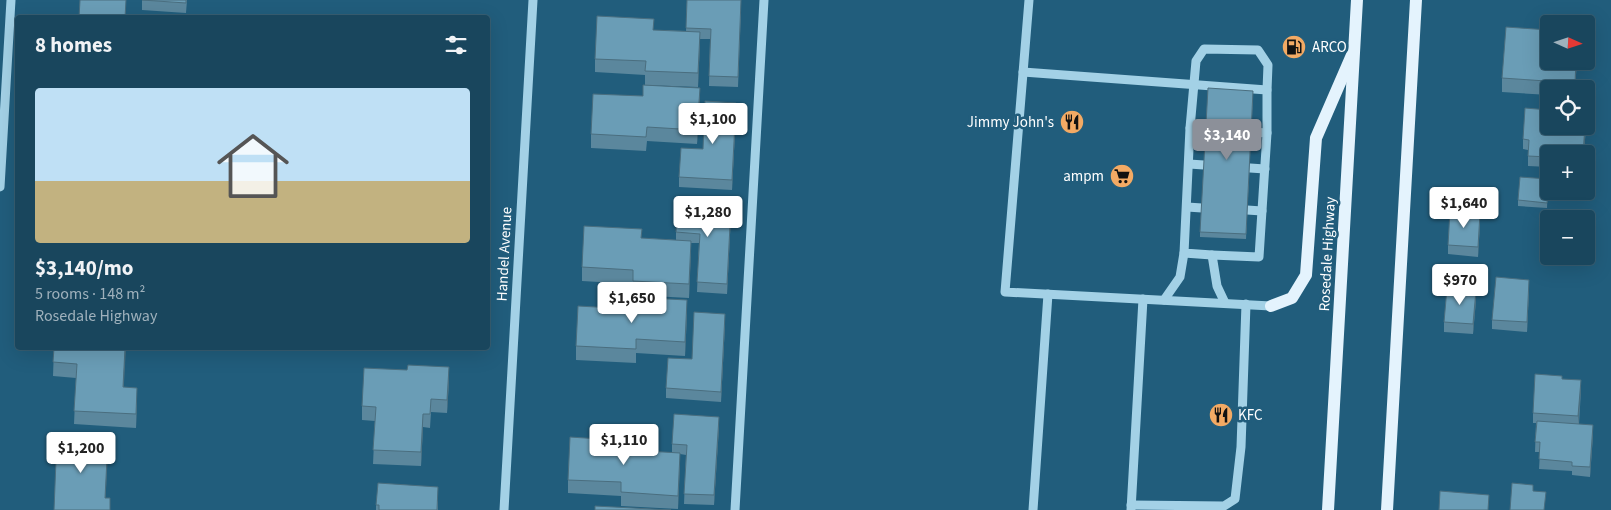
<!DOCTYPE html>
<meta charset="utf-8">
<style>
body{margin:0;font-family:"Source Sans 3",sans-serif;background:#224d63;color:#f1f3f6;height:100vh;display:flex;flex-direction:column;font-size:19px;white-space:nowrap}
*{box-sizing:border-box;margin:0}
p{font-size:16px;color:#9fb1bc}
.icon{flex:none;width:28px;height:28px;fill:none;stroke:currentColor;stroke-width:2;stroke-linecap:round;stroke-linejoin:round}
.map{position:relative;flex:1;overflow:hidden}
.details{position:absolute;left:15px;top:15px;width:475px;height:335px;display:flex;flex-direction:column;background:#19465d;border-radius:5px;box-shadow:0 5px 20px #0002,0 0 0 1px #375e72}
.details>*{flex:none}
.needle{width:32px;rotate:93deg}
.fabs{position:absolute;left:1540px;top:15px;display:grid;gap:10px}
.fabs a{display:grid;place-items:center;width:55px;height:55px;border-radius:5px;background:#19465d;box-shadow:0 5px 20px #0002,0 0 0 1px #375e72;font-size:25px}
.price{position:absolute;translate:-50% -42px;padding:0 11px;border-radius:5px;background:#fff;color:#222;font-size:16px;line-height:32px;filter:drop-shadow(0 1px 2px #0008)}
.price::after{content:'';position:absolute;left:50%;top:30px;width:15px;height:11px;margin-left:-8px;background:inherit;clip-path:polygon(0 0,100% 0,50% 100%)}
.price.selected{background:#8c9099;color:#fff}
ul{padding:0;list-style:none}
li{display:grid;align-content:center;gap:10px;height:265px;padding:0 20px}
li+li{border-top:1px solid #375e72}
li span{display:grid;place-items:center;height:155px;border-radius:5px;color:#555}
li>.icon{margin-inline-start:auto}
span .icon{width:90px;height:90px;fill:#fffc;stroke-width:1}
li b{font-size:21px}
h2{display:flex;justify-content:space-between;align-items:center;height:60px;padding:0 20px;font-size:21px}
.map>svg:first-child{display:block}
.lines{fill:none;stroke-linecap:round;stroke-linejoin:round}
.minor{stroke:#a3d1e6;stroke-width:9}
.major{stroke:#e4f3fd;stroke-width:12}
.wall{fill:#5b879d}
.shaded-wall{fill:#4a6e7f}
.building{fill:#6a9db6;stroke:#4a6e7f}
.labels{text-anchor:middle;stroke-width:5;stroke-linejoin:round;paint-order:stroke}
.poi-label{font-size:15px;fill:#fff;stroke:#215d7c;text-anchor:start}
.street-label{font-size:15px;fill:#fff;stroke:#215d7c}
</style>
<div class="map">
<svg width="1611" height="510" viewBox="0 0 1611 510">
<rect width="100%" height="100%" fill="#215d7c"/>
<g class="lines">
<g class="minor">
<polyline points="1029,0 1005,292 1271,306"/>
<polyline points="1023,72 1267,90 1267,133 1259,257 1212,255 1217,286 1225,303"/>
<polyline points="1190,128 1206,129"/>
<polyline points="1252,132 1267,133"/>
<polyline points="1189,164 1204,165"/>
<polyline points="1250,168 1265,169"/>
<polyline points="0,187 11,0"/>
<polyline points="1187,207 1202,208"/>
<polyline points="1247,210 1262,211"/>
<polyline points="1212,255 1184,253 1190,128 1196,61 1204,49 1258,50 1268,65 1267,90"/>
<polyline points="1164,300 1180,277 1184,253"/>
<polyline points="1131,505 1224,506 1235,499 1241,447 1246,304"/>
<polyline points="504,510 533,0"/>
<polyline points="735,510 764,0"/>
<polyline points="1033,510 1048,294"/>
<polyline points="1131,510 1143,299"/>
</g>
<g class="major">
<polyline points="1271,306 1292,298 1306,275 1316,138 1352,55"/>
<polyline points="1328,510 1357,0"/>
<polyline points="1387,510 1416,0"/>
</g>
</g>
<g class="wall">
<polygon points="142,0 187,0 186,13 142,10"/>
<polygon points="687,0 741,10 738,87 709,86 710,39 700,39 698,87 645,85 645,75 595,72 595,59 654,30 686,31"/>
<polygon points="1577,61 1575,89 1549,89 1549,95 1502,92 1502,78"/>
<polygon points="1253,96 1246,239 1200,237 1200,232"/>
<polygon points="700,102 697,144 647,141 646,151 591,148 591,134"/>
<polygon points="736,113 732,190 679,187 679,177 703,149"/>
<polygon points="1549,126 1586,126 1584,154 1549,154 1549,167 1528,166 1528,150 1523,149 1523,139"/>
<polygon points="1548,184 1547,208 1518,206 1518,200"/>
<polygon points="731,215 727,294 697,292 699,243 691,243 689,298 633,295 633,284 582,281 582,267 642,238 676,240 676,232"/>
<polygon points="1480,223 1478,257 1448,254 1448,245"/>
<polygon points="1529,290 1527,332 1492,329 1492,320"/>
<polygon points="1476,300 1473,334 1444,332 1444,322"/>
<polygon points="687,314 685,356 636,353 636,363 576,360 576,346"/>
<polygon points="725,324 721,402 666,398 666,388 692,359"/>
<polygon points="54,348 124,387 137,401 136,428 74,424 76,378 53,376"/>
<polygon points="1562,379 1581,390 1579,424 1593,435 1590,477 1572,475 1572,471 1539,469 1540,452 1535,452 1536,423 1533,423 1533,413"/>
<polygon points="449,381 447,413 431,412 430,428 423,427 421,466 373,464 375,421 362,420 362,406"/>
<polygon points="719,427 714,505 684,504 686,455 680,454 678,509 621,506 621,496 568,493 568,480 630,450 672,453 672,444"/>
<polygon points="438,501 438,510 376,510 376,505"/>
</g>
<g class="shaded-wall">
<polygon points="700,32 700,45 698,87 698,73"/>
<polygon points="1576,61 1577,61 1575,89 1575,83"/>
<polygon points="700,88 700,102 697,144 697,130"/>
<polygon points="736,103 736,113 732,190 732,180"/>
<polygon points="1585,126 1586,126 1584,154 1583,154"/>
<polygon points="731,206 731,215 727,294 727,284"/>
<polygon points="1480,213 1480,223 1478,257 1478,247"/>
<polygon points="691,241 691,255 689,298 689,284"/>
<polygon points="1529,280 1529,290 1527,332 1527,322"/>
<polygon points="1476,290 1476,300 1473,334 1473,324"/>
<polygon points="687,300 687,314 685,356 685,342"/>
<polygon points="725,314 725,324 721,402 721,392"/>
<polygon points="125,348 126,348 123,401 123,387"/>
<polygon points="449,367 449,381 447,413 447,400"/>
<polygon points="1581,380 1581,390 1578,426 1578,416"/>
<polygon points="137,388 137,401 136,428 136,414"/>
<polygon points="423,414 423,427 421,466 421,452"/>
<polygon points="719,417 719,427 714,505 714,495"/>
<polygon points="1593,425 1593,435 1590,477 1590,467"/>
<polygon points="108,439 108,452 105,510 105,498"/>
<polygon points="680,453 680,467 678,509 678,496"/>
</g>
<g class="building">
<polygon points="80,0 126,0 125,18 79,18"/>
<polygon points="142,0 186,0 186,3"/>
<polygon points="687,0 741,0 738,77 709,76 711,29 686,28"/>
<polygon points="597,16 654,19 653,30 700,32 698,73 645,71 646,61 595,59"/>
<polygon points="1506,27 1549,30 1549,61 1576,61 1575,83 1502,78"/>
<polygon points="643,85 700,88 697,130 647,127 646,137 591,134 593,94 643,96"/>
<polygon points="1208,88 1253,91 1246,234 1200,232"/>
<polygon points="705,101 736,103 732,180 679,177 681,148 703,149"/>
<polygon points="1525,108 1549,110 1549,126 1585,126 1583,154 1549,154 1549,157 1528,156 1529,140 1523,139"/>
<polygon points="1520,177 1548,179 1547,203 1518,200"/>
<polygon points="678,202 731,206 727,284 697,282 700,234 676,232"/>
<polygon points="1450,211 1480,213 1478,247 1448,245"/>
<polygon points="584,226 642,229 641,238 691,241 689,284 633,281 633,270 582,267"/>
<polygon points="1496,277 1529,280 1527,322 1492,320"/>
<polygon points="1447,288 1476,290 1473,324 1444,322"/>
<polygon points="631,297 687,300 685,342 636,339 636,349 576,346 578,306 631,309"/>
<polygon points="694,312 725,314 721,392 666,388 668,358 692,359"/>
<polygon points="54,348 125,348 123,387 137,388 136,414 74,411 77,364 53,362"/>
<polygon points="408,365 449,367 447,400 431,399 430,414 423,414 421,452 373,450 376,407 362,406 364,368 407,370"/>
<polygon points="1535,374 1562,376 1562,379 1581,380 1578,416 1533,413"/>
<polygon points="674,414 719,417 714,495 684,494 687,445 672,444"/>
<polygon points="1537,421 1593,425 1590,467 1572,466 1572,462 1539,459 1540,442 1535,442"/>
<polygon points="57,435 108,439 105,498 110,498 110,510 54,510"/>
<polygon points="570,437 630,441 629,450 680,453 678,496 621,492 621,482 568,480"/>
<polygon points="378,483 438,487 437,510 379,510 379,505 376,505"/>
<polygon points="1512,483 1533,485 1533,491 1546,492 1544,510 1510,510"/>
<polygon points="1440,491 1489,495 1488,510 1439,510"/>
<polygon points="595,506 671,510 595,510"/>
</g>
<defs>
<g id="fuel-disc" transform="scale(1.25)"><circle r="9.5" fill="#f3aa64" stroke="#215d7c"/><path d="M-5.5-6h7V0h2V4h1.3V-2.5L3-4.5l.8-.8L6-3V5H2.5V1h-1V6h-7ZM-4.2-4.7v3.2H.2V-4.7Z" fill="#111"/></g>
<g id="restaurant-disc" transform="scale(1.25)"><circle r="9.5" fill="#f3aa64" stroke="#215d7c"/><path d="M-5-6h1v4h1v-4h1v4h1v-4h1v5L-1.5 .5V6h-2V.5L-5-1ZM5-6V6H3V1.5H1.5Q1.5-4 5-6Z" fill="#111"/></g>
<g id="supermarket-disc" transform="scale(1.25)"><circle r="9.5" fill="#f3aa64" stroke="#215d7c"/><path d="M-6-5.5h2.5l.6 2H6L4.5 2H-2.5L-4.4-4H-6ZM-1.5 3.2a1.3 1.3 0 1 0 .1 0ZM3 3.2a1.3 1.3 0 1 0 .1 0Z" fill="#111"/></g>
</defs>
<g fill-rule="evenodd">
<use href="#fuel-disc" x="1294" y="47"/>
<use href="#restaurant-disc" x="1072" y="122"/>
<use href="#supermarket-disc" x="1122" y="176"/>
<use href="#restaurant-disc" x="1221" y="415"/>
</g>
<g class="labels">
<g class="poi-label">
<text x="1312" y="52">ARCO</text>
<text x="1054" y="127" text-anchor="end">Jimmy John's</text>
<text x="1104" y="181" text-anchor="end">ampm</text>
<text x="1238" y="420">KFC</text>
</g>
<g class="street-label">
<text transform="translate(504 254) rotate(-87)" y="5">Handel Avenue</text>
<text transform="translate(1327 254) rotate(-87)" y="5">Rosedale Highway</text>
</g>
</g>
</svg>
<div class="fabs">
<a><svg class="needle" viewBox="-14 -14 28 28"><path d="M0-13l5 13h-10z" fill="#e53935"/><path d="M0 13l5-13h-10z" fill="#9fb1bc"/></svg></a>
<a><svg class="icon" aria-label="locate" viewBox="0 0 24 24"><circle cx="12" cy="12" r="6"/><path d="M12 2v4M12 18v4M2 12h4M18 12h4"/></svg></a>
<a>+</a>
<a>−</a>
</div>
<b class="price" style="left:713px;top:145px">$1,100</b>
<b class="price selected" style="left:1227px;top:161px">$3,140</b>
<b class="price" style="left:1464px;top:229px">$1,640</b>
<b class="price" style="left:708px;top:238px">$1,280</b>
<b class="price" style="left:1460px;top:306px">$970</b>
<b class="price" style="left:632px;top:324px">$1,650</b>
<b class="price" style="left:624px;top:466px">$1,110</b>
<b class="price" style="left:81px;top:474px">$1,200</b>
<section class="details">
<h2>8 homes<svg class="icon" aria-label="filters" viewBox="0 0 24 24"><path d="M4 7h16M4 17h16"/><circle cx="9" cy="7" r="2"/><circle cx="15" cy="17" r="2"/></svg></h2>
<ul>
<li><span style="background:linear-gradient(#bfe0f5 60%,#c2b280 0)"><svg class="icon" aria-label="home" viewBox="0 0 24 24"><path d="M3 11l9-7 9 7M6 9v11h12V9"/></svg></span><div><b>$3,140/mo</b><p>5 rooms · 148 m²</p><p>Rosedale Highway</p></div></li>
</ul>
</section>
</div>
